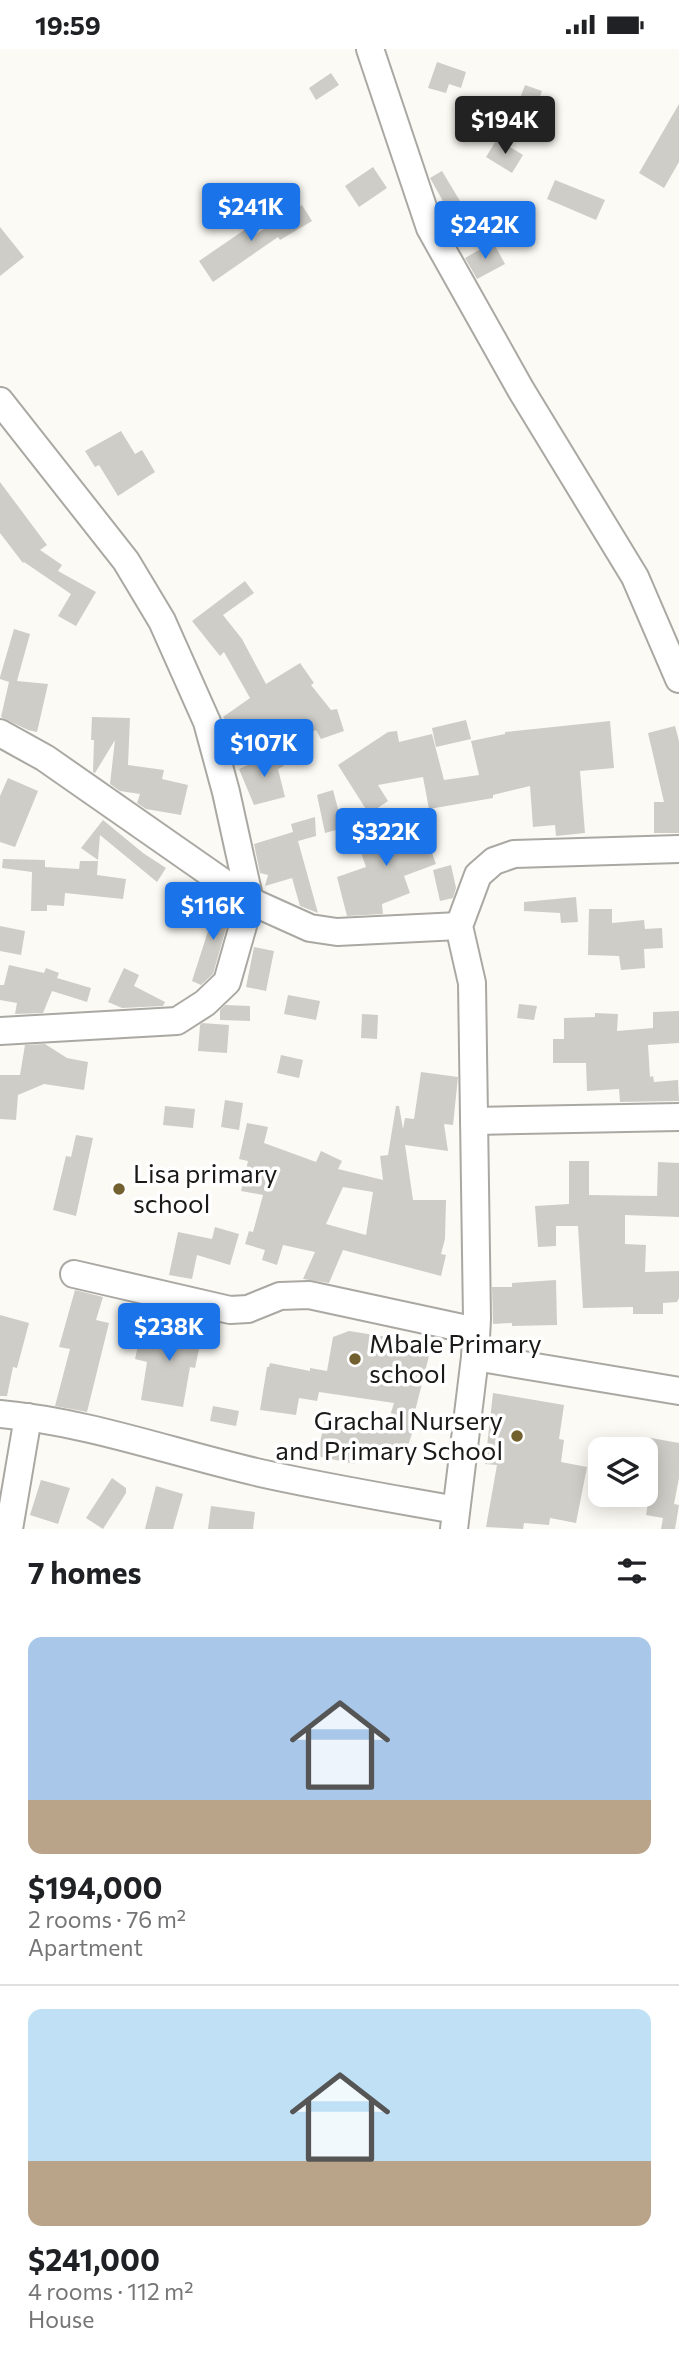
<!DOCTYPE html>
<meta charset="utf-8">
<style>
body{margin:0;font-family:Commissioner,sans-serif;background:#f6f6f6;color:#202124;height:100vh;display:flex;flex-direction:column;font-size:26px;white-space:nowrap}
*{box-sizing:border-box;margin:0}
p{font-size:23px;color:#757577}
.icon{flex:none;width:38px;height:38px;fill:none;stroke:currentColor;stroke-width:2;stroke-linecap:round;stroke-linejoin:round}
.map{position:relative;height:1480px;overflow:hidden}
.drawer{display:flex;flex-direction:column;background:#fff;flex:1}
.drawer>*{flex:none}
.fabs{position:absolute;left:588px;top:1388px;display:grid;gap:14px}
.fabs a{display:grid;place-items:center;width:70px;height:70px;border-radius:14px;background:#fff;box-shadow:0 4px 18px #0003;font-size:35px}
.price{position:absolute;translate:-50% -60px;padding:0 16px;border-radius:7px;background:#1a73e8;color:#fff;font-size:23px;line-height:46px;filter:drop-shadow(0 2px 4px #0008)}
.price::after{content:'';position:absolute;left:50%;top:42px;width:21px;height:16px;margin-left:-10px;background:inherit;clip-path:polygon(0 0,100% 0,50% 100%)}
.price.on{background:#222;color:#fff}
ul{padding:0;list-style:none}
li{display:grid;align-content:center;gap:14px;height:371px;padding:0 28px}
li+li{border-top:2px solid #e0e0e0}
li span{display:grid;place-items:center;height:217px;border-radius:14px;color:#555}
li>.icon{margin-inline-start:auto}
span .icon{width:126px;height:126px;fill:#fffc;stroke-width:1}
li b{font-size:30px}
h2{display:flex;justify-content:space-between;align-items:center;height:84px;padding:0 28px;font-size:30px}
.status{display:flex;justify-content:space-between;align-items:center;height:49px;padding:0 35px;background:#fff;direction:ltr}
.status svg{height:19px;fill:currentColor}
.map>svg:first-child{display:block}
.building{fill:#cfcdc7;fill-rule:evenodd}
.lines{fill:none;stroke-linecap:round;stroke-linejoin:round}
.minor-casing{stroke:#aaa8a2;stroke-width:30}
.minor{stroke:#fff;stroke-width:26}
.poi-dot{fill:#72612f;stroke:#fff;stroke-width:2.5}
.labels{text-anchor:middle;stroke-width:7;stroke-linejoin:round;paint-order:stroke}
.poi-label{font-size:26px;fill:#1b1a18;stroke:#fff;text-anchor:start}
</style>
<div class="status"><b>19:59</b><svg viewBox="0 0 49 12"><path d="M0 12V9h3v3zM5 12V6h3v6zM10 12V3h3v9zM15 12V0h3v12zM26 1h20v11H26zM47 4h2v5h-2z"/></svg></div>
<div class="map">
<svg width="679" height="1480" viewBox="0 0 679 1480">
<rect width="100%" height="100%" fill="#fcfaf4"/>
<g class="building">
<polygon points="437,13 466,23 461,39 449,35 446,44 428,39"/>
<polygon points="331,24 339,36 316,51 309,39"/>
<polygon points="525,36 542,42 533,67 516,60"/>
<polygon points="679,55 679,113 664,139 639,124"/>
<polygon points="497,90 523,106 512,124 486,108"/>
<polygon points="373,118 387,139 359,158 345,137"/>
<polygon points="442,122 466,162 453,170 430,129"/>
<polygon points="555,131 605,151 596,171 547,150"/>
<polygon points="302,156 312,172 280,191 278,188 213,233 199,212 250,177 256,185"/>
<polygon points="0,178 24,208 0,227"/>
<polygon points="493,193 505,215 477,230 465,209"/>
<polygon points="121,382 135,405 142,401 155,423 118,447 99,416 95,418 85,402"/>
<polygon points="0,433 47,496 40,501 62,516 58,522 96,543 76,577 58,567 71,545 24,513 23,514 0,484"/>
<polygon points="245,532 254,544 223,566 242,590 266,635 300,614 314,634 311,636 331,661 337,660 344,682 321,690 316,681 307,685 303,673 273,690 262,672 246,683 243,678 234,684 223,668 250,649 224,603 220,607 192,572"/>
<polygon points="14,580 30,585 17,632 48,635 37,683 28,681 1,668 9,633 0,630 0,628"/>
<polygon points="92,668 130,669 128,716 164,721 162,730 188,736 181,766 146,760 137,754 140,745 120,742 110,735 115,691 95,724 93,723 94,691 91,691"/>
<polygon points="466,671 471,690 436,698 432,679"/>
<polygon points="610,672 614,719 580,722 585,784 556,787 555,776 533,778 530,737 493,746 493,749 429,760 423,728 378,736 388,752 369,765 338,716 388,683 397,682 399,693 432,685 444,731 479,726 471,692 505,685 505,683"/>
<polygon points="675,677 679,692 679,784 654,784 654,753 664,753 648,684"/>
<polygon points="277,703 284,717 278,720 285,748 254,756 239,720"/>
<polygon points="8,729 38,742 15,798 0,793 0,747"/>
<polygon points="333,741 343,779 325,784 317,746"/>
<polygon points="315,768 316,787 298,792 318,864 300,857 292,829 265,837 268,826 260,824 254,795 293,783 291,775"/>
<polygon points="419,768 436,815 404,827 410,844 382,855 383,865 347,867 337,828 366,818 357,792 381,784 378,780"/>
<polygon points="103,771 143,804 166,819 157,833 100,786 98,811 81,799"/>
<polygon points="3,810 45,811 45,818 79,820 80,812 98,812 97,826 126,830 123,850 65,844 64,857 47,856 47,862 31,862 32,823 2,819"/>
<polygon points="451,816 456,839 453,849 440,852 433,821"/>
<polygon points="576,848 578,873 561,874 560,864 524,862 524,853"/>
<polygon points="216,851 232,858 213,925 201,936 192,932 210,876 207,875"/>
<polygon points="589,860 612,860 612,874 644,871 645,880 662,879 663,899 644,900 645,919 621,921 619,907 588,906"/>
<polygon points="0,877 25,882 21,906 0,902"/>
<polygon points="254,898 274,902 266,942 246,938"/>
<polygon points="9,916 44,924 46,919 59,924 57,929 91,939 87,953 52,942 43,964 15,965 17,954 0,951 0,936 4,936"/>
<polygon points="124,919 139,926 134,937 165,953 163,957 122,959 108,953"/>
<polygon points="288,946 320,952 316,971 284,965"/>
<polygon points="519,955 537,957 534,971 517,969"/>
<polygon points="225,956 250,957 250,972 220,971 220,961"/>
<polygon points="679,962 679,994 648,996 650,1028 653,1027 654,1033 678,1031 679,1052 620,1053 619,1040 587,1042 586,1014 553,1014 553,990 564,990 564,969 595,968 595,964 618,965 617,982 653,979 653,963"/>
<polygon points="362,965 378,966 377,990 361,989"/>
<polygon points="202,974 229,976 227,1004 198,1002 200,976"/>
<polygon points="45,995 67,1009 88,1013 84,1041 44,1035 18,1046 16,1071 0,1070 0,1026 20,1026 25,996"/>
<polygon points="281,1006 303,1011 299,1029 277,1024"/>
<path d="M 421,1023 L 458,1028 L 453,1076 L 444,1075 L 448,1102 L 405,1096 L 413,1151 L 446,1151 L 445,1190 L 441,1205 L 446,1206 L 441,1227 L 343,1201 L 329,1234 L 303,1230 L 315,1203 L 283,1196 L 277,1216 L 262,1211 L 265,1201 L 245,1195 L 249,1182 L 253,1183 L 263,1146 L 241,1142 L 248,1112 L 239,1110 L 247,1074 L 268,1078 L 264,1094 L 316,1113 L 321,1102 L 342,1112 L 338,1120 L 383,1131 L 380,1107 L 388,1106 L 396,1057 L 399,1057 L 403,1080 L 405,1069 L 414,1070 ZM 343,1138 L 373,1143 L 366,1186 L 326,1175 Z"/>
<polygon points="225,1051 243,1054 239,1081 221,1078"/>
<polygon points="165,1057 195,1060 193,1079 163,1076"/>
<polygon points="76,1086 93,1089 76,1167 53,1161 66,1107 71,1108"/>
<polygon points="569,1112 589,1112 589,1146 657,1147 658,1113 679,1114 679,1168 625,1166 625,1195 646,1196 645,1223 679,1222 679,1249 677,1253 663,1254 663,1265 633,1265 633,1258 583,1259 578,1177 556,1177 556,1197 538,1198 535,1157 569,1155"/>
<polygon points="215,1178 239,1185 230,1216 197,1206 192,1230 169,1226 178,1183 212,1190"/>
<polygon points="556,1231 557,1276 512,1277 512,1274 493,1275 492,1238 512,1238 512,1234"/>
<polygon points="75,1241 103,1248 96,1271 109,1274 87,1363 55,1357 70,1300 59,1298"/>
<polygon points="0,1266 29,1274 17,1319 13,1318 7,1347 0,1347"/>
<polygon points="178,1271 204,1276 195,1319 190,1318 183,1358 141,1351 147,1313 135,1310 141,1283 174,1290"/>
<polygon points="349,1282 400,1290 429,1307 412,1374 415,1375 407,1400 358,1401 355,1415 317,1407 325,1371 385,1383 394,1354 319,1343 317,1352 299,1349 296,1366 260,1361 267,1318 269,1318 270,1314 310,1322 310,1319 327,1322 333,1288"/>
<polygon points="493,1344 564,1356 559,1390 564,1391 561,1413 587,1418 576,1474 550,1469 549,1476 524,1474 523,1480 486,1478 497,1416 485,1415"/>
<polygon points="213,1357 239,1362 236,1377 210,1372"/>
<polygon points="651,1389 679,1394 679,1429 674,1455 679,1456 675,1480 661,1480 663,1469 646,1466 650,1442 646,1441 646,1412"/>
<polygon points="112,1429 126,1439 126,1444 103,1480 86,1469"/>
<polygon points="41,1431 70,1439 58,1475 30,1466"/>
<polygon points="156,1437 183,1445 173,1480 145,1480"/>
<polygon points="211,1457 255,1463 253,1480 208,1480"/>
</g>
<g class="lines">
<g class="minor-casing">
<g id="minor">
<polyline points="370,0 430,179 521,341 635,528 679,630"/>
<polyline points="0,352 126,512 162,572 207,673 226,743 250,852 227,933 205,954 177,972 0,982"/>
<polyline points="0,684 45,709 250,852 310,879 337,883 459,877"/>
<polyline points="474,1072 679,1068"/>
<polyline points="74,1225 230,1261 248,1260 280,1247 309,1246 476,1282"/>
<polyline points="475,1308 679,1342"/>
<path d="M 0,1365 C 88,1373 170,1403 256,1423 C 322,1438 389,1449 456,1461"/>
<polyline points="9,1480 28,1368"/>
<polyline points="454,1480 475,1308 477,1270 472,934 459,877 478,826 494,812 514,805 679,800"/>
</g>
</g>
<use href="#minor" class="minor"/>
</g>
<g class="poi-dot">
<circle cx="119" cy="1140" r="7"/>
<circle cx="355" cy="1310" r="7"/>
<circle cx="517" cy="1387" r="7"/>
</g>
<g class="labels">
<g class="poi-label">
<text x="133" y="1134">Lisa primary<tspan x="133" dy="30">school</tspan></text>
<text x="369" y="1304">Mbale Primary<tspan x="369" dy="30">school</tspan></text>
<text x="503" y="1381" text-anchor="end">Grachal Nursery<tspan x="503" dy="30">and Primary School</tspan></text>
</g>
</g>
</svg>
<div class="fabs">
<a><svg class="icon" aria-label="layers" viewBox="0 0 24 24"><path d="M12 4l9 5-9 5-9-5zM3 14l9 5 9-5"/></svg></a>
</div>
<b class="price on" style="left:505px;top:107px">$194K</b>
<b class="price" style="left:251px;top:194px">$241K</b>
<b class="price" style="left:485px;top:212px">$242K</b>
<b class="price" style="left:264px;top:730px">$107K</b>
<b class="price" style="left:386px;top:819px">$322K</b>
<b class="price" style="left:213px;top:893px">$116K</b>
<b class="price" style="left:169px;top:1314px">$238K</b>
</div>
<section class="drawer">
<h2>7 homes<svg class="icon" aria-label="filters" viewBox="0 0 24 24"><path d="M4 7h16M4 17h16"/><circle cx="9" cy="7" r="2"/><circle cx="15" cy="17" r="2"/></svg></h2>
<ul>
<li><span style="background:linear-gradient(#a9c7e8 75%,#b9a48a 0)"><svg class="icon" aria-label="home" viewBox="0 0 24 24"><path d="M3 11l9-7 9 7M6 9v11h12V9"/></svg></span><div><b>$194,000</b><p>2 rooms · 76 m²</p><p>Apartment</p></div></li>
<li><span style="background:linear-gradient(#bfe0f5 70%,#b9a48a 0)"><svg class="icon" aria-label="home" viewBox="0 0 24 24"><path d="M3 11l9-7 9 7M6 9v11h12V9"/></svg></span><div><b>$241,000</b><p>4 rooms · 112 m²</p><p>House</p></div></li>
</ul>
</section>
